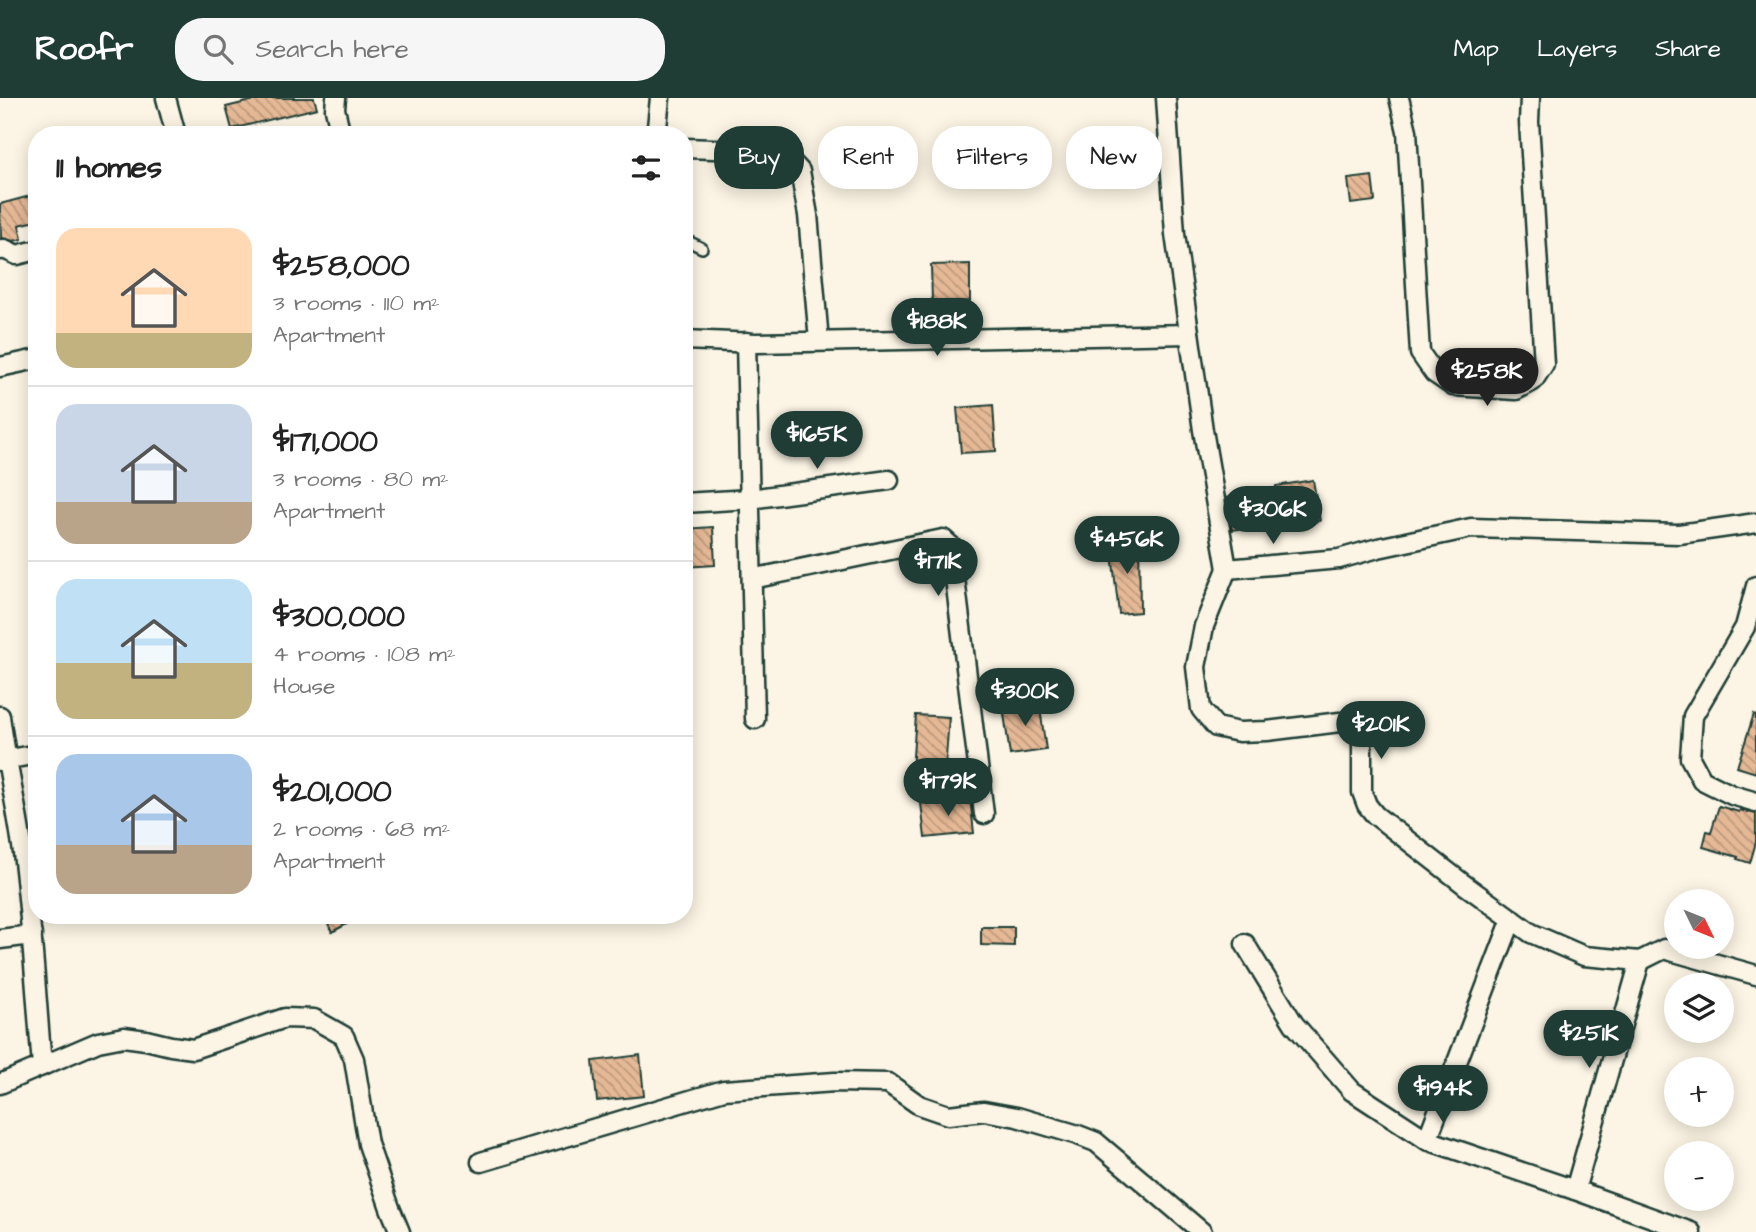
<!DOCTYPE html>
<meta charset="utf-8">
<style>
body{margin:0;font-family:"Architects Daughter",sans-serif;background:#f6f6f6;color:#222;height:100vh;display:flex;flex-direction:column;font-size:26px;white-space:nowrap}
*{box-sizing:border-box;margin:0}
p{font-size:23px;color:#767676}
.icon{flex:none;width:38px;height:38px;fill:none;stroke:currentColor;stroke-width:2;stroke-linecap:round;stroke-linejoin:round}
.map{position:relative;flex:1;overflow:hidden}
.side{position:absolute;left:28px;top:28px;width:665px;height:798px;display:flex;flex-direction:column;background:#fff;border-radius:28px;box-shadow:0 4px 18px #0003}
.side>*{flex:none}
.banner{position:absolute;left:714px;top:28px;width:665px;height:63px;display:flex;gap:14px}
.needle{width:46px;rotate:133deg}
.controls{position:absolute;left:1664px;top:791px;display:grid;gap:14px}
.controls a{display:grid;place-items:center;width:70px;height:70px;border-radius:50%;background:#fff;box-shadow:0 4px 18px #0003;font-size:35px}
.price{position:absolute;translate:-50% -60px;padding:0 16px;border-radius:24px;background:#1f3d34;color:#fff;font-size:23px;line-height:46px;filter:drop-shadow(0 2px 4px #0008)}
.price::after{content:'';position:absolute;left:50%;top:42px;width:21px;height:16px;margin-left:-10px;background:inherit;clip-path:polygon(0 0,100% 0,50% 100%)}
.price.active{background:#222;color:#fff}
ul{padding:0;list-style:none}
li{display:flex;align-items:center;gap:21px;height:175px;padding:0 28px}
li+li{border-top:2px solid #e0e0e0}
li span{display:grid;place-items:center;flex:none;width:196px;height:140px;border-radius:21px;color:#555}
li>.icon{margin-inline-start:auto}
span .icon{width:84px;height:84px;fill:#fffc;stroke-width:1}
li b{font-size:30px}
h2{display:flex;justify-content:space-between;align-items:center;height:84px;padding:0 28px;font-size:30px}
.pill{padding:0 24px;border-radius:28px;background:#fff;box-shadow:0 4px 18px #0003;font-size:24px;line-height:63px}
.pill.active{background:#1f3d34;color:#fff}
header{display:flex;align-items:center;gap:42px;box-sizing:border-box;height:98px;padding:0 35px;background:#1f3d34;color:#fff}
header strong{font-size:33px}
nav{display:flex;gap:38px;margin-inline-start:auto;font-size:24px}
.search{width:490px;height:63px;background:#f6f6f6;display:flex;align-items:center;gap:18px;box-sizing:border-box;padding:0 24px;border-radius:28px;color:#767676;font-size:26px}
.map>svg:first-child{display:block}
.building{fill:url(#building-back-hatch);stroke:#1f3d34;stroke-width:2}
.lines{fill:none;stroke-linecap:round;stroke-linejoin:round}
.service-casing{stroke:#1f3d34;stroke-width:14}
.minor-casing{stroke:#1f3d34;stroke-width:23}
.service{stroke:#fcf5e5;stroke-width:9}
.minor{stroke:#fcf5e5;stroke-width:18}
</style>
<header>
<strong>Roofr</strong>
<div class="search"><svg class="icon" aria-label="search" viewBox="0 0 24 24"><circle cx="10" cy="10" r="6"/><path d="M15 15l6 6"/></svg>Search here</div>
<nav><a>Map</a><a>Layers</a><a>Share</a></nav>
</header>
<div class="map">
<svg width="1756" height="1134" viewBox="0 0 1756 1134">
<defs>
<pattern id="building-back-hatch" width="6" height="6" patternUnits="userSpaceOnUse" patternTransform="scale(1.75)"><rect width="6" height="6" fill="#e6b996"/><path d="M-1 5l2 2M0 0l6 6M5-1l2 2" fill="none" stroke="#ba987b"/></pattern>
</defs>
<rect width="100%" height="100%" fill="#fcf5e5"/>
<filter id="ink" filterUnits="userSpaceOnUse"><feTurbulence type="fractalNoise" baseFrequency=".0143" numOctaves="2"/><feDisplacementMap in="SourceGraphic" scale="14" xChannelSelector="R" yChannelSelector="G"/><feConvolveMatrix kernelMatrix="1 2 1 2 8 2 1 2 1" color-interpolation-filters="sRGB"/></filter>
<g filter="url(#ink)">
<g class="building">
<polygon points="263,0 314,0 317,10 232,31 226,9"/>
<polygon points="1372,78 1375,103 1351,106 1348,81"/>
<polygon points="30,98 36,123 19,127 22,141 14,143 1,140 0,106"/>
<polygon points="970,166 970,203 932,204 931,167"/>
<polygon points="993,307 996,353 961,355 957,310"/>
<polygon points="1313,382 1320,423 1283,430 1282,423 1232,432 1226,400 1276,390 1276,388"/>
<polygon points="713,429 715,467 684,469 684,431"/>
<polygon points="1139,441 1140,514 1119,516 1111,447"/>
<polygon points="1039,603 1046,652 1010,657 1003,609"/>
<polygon points="1754,616 1756,617 1756,675 1737,669"/>
<polygon points="916,617 949,619 945,674 912,672"/>
<polygon points="970,700 974,735 925,740 921,705"/>
<polygon points="1719,708 1739,714 1740,712 1756,716 1756,744 1750,765 1737,761 1738,759 1703,749 1707,733 1711,734"/>
<polygon points="324,817 363,817 332,834"/>
<polygon points="981,829 1014,829 1014,848 981,847"/>
<polygon points="640,957 644,998 597,1003 593,963"/>
</g>
<g class="lines">
<g class="service-casing">
<polyline id="service" points="684,141 702,150"/>
</g>
<g class="minor-casing">
<g id="minor">
<polyline points="166,0 176,37"/>
<polyline points="336,0 335,11 341,37"/>
<polyline points="1166,0 1175,136 1203,332 1227,471 1339,461 1378,450 1471,430 1679,436 1756,425"/>
<polyline points="1399,0 1407,33 1420,255 1434,275 1453,288 1516,292 1533,283 1544,266 1529,24 1530,0"/>
<polyline points="660,37 657,29 660,0"/>
<polyline points="684,50 774,53 787,59 800,73 808,117 819,243"/>
<polyline points="0,152 4,151 17,157 37,152"/>
<polyline points="684,242 756,245 1189,236"/>
<polyline points="746,244 755,621"/>
<polyline points="0,269 37,261"/>
<polyline points="684,405 750,401 889,382"/>
<polyline points="1227,471 1204,528 1196,569 1201,611 1216,629 1239,634 1267,633 1340,624 1354,628 1362,641 1362,694 1367,707 1375,717 1465,787 1531,835 1584,858 1640,863 1664,851 1756,877"/>
<polyline points="752,481 943,441 951,448 984,716"/>
<polyline points="1756,488 1745,529 1693,618 1690,660 1702,682 1732,697 1756,704"/>
<path d="M 0,618 C 6,664 17,709 23,755 C 32,826 36,897 42,968"/>
<polyline points="0,663 37,656"/>
<polyline points="0,841 32,837"/>
<polyline points="1245,846 1294,926 1352,993 1427,1042 1575,1092 1691,1134"/>
<polyline points="0,986 98,944 124,939 146,942 171,948 193,951 285,920 314,921 344,938 354,961 368,1046 390,1110 400,1134"/>
<polyline points="1427,1042 1512,821"/>
<polyline points="481,1064 724,992 835,984 888,985 919,1007 948,1017 984,1013 1017,1019 1078,1037 1096,1044 1202,1134"/>
<polyline points="1575,1092 1640,863"/>
</g>
</g>
<use href="#service" class="service"/>
<use href="#minor" class="minor"/>
</g>
</g>
</svg>
<div class="controls">
<a><svg class="needle" viewBox="-14 -14 28 28"><path d="M0-13l5 13h-10z" fill="#e53935"/><path d="M0 13l5-13h-10z" fill="#767676"/></svg></a>
<a><svg class="icon" aria-label="layers" viewBox="0 0 24 24"><path d="M12 4l9 5-9 5-9-5zM3 14l9 5 9-5"/></svg></a>
<a>+</a>
<a>−</a>
</div>
<b class="price" style="left:937px;top:260px">$188K</b>
<b class="price active" style="left:1487px;top:310px">$258K</b>
<b class="price" style="left:817px;top:373px">$165K</b>
<b class="price" style="left:1273px;top:448px">$306K</b>
<b class="price" style="left:1127px;top:478px">$456K</b>
<b class="price" style="left:938px;top:500px">$171K</b>
<b class="price" style="left:1025px;top:630px">$300K</b>
<b class="price" style="left:1381px;top:663px">$201K</b>
<b class="price" style="left:948px;top:720px">$179K</b>
<b class="price" style="left:1589px;top:972px">$251K</b>
<b class="price" style="left:1443px;top:1027px">$194K</b>
<div class="banner">
<a class="pill active">Buy</a>
<a class="pill">Rent</a>
<a class="pill">Filters</a>
<a class="pill">New</a>
</div>
<section class="side">
<h2>11 homes<svg class="icon" aria-label="filters" viewBox="0 0 24 24"><path d="M4 7h16M4 17h16"/><circle cx="9" cy="7" r="2"/><circle cx="15" cy="17" r="2"/></svg></h2>
<ul>
<li><span style="background:linear-gradient(#ffd9b3 75%,#c2b280 0)"><svg class="icon" aria-label="home" viewBox="0 0 24 24"><path d="M3 11l9-7 9 7M6 9v11h12V9"/></svg></span><div><b>$258,000</b><p>3 rooms · 110 m²</p><p>Apartment</p></div></li>
<li><span style="background:linear-gradient(#c9d6e8 70%,#b9a48a 0)"><svg class="icon" aria-label="home" viewBox="0 0 24 24"><path d="M3 11l9-7 9 7M6 9v11h12V9"/></svg></span><div><b>$171,000</b><p>3 rooms · 80 m²</p><p>Apartment</p></div></li>
<li><span style="background:linear-gradient(#bfe0f5 60%,#c2b280 0)"><svg class="icon" aria-label="home" viewBox="0 0 24 24"><path d="M3 11l9-7 9 7M6 9v11h12V9"/></svg></span><div><b>$300,000</b><p>4 rooms · 108 m²</p><p>House</p></div></li>
<li><span style="background:linear-gradient(#a9c7e8 65%,#b9a48a 0)"><svg class="icon" aria-label="home" viewBox="0 0 24 24"><path d="M3 11l9-7 9 7M6 9v11h12V9"/></svg></span><div><b>$201,000</b><p>2 rooms · 68 m²</p><p>Apartment</p></div></li>
</ul>
</section>
</div>
